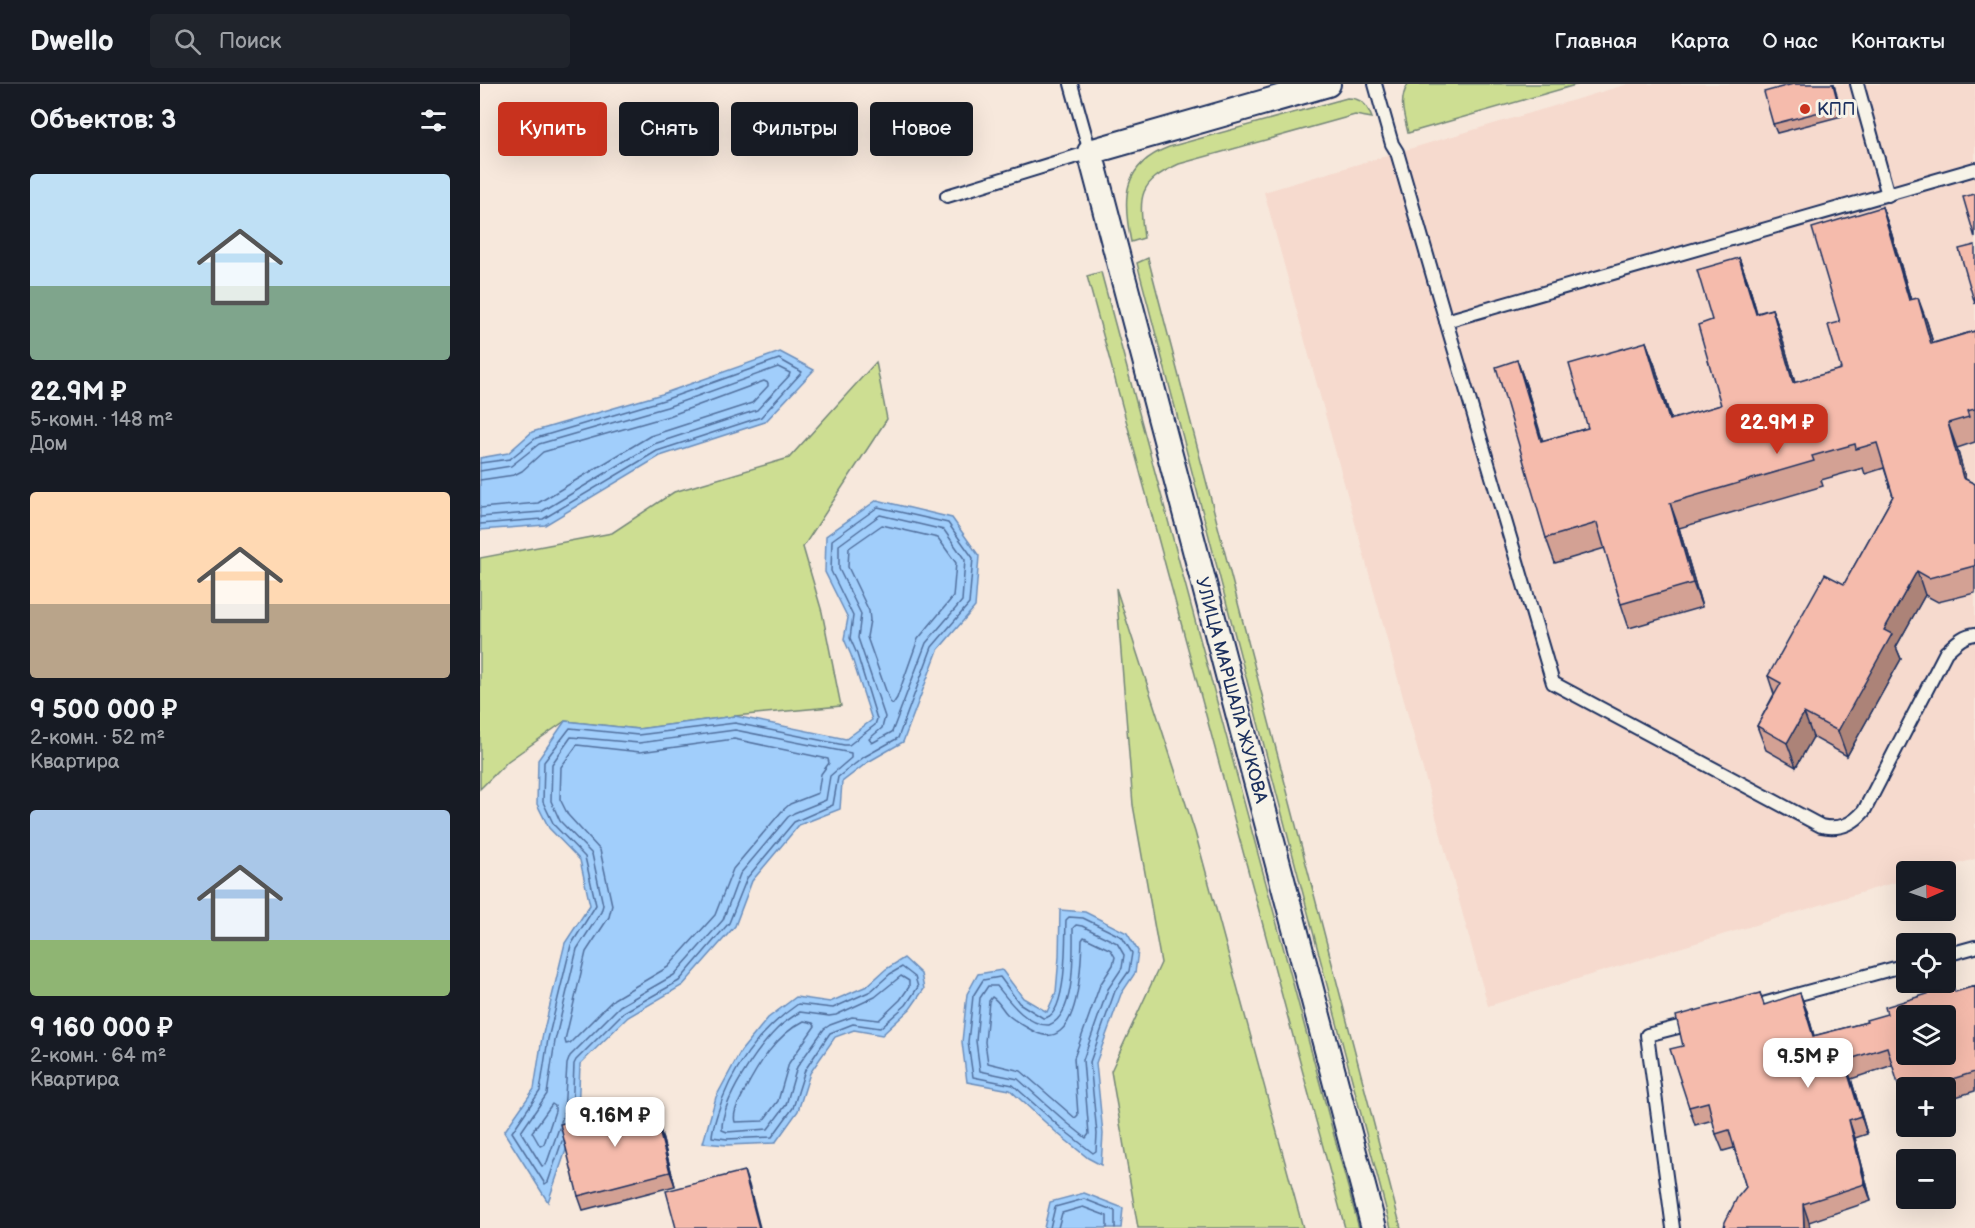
<!DOCTYPE html>
<html lang="ru">
<meta charset="utf-8">
<style>
body{margin:0;font-family:"Balsamiq Sans",sans-serif;background:#20242c;color:#f1f3f6;height:100vh;display:flex;flex-direction:column;font-size:22px;white-space:nowrap}
*{box-sizing:border-box;margin:0}
p{font-size:20px;color:#9ea1a6}
.icon{flex:none;width:33px;height:33px;fill:none;stroke:currentColor;stroke-width:2;stroke-linecap:round;stroke-linejoin:round}
.map{position:relative;flex:1;overflow:hidden}
.panel{display:flex;flex-direction:column;background:#171b24;width:480px}
.panel>*{flex:none}
.top-card{position:absolute;left:18px;top:18px;width:570px;height:54px;display:flex;gap:12px}
.needle{width:39px;rotate:88deg}
.fabs{position:absolute;left:1416px;top:777px;display:grid;gap:12px}
.fabs a{display:grid;place-items:center;width:60px;height:60px;border-radius:6px;background:#171b24;box-shadow:0 6px 24px #0002;font-size:30px}
.price{position:absolute;translate:-50% -51px;padding:0 14px;border-radius:12px;background:#fff;color:#222;font-size:20px;line-height:39px;filter:drop-shadow(0 2px 3px #0008)}
.price::after{content:'';position:absolute;left:50%;top:36px;width:18px;height:14px;margin-left:-9px;background:inherit;clip-path:polygon(0 0,100% 0,50% 100%)}
.price.on{background:#c8321e;color:#fff}
ul{padding:0;list-style:none}
li{display:grid;align-content:center;gap:12px;height:318px;padding:0 30px}
li span{display:grid;place-items:center;height:186px;border-radius:6px;color:#555}
li>.icon{margin-inline-start:auto}
span .icon{width:108px;height:108px;fill:#fffc;stroke-width:1}
li b{font-size:26px}
h2{display:flex;justify-content:space-between;align-items:center;height:72px;padding:0 30px;font-size:26px}
.chip{padding:0 21px;border-radius:6px;background:#171b24;box-shadow:0 6px 24px #0002;font-size:21px;line-height:54px}
.chip.on{background:#c8321e;color:#fff}
header{display:flex;align-items:center;gap:36px;box-sizing:border-box;height:84px;padding:0 30px;background:#171b24;border-bottom:2px solid #363941}
header strong{font-size:28px}
nav{display:flex;gap:33px;margin-inline-start:auto;font-size:21px}
.search{width:420px;height:54px;background:#20242c;display:flex;align-items:center;gap:15px;box-sizing:border-box;padding:0 21px;border-radius:6px;color:#9ea1a6;font-size:22px}
main{display:flex;flex:1;min-height:0}
.map>svg:first-child{display:block}
.built{fill:#f6dace}
.green{fill:#cdde92;stroke:#748678;stroke-width:1.5}
.water{fill:#a1cefb;stroke:#6b8ebc;stroke-width:1.5}
.lines{fill:none;stroke-linecap:round;stroke-linejoin:round}
.shore{stroke:#516f9d;stroke-width:1.5}
.lane-casing{stroke:#1b2f5e;stroke-width:16}
.street-casing{stroke:#1b2f5e;stroke-width:28}
.lane{stroke:#f7f3e8;stroke-width:12}
.street{stroke:#f7f3e8;stroke-width:24}
.wall{fill:#d3a194;stroke:#1b2f5e;stroke-width:1.5}
.shaded-wall{fill:#ac8378;stroke:#1b2f5e;stroke-width:1.5}
.building{fill:#f5bbac;stroke:#1b2f5e;stroke-width:1.5;fill-rule:evenodd}
.poi-dot{fill:#c8321e;stroke:#f7f3e8;stroke-width:2}
.labels{text-anchor:middle;stroke-width:6;stroke-linejoin:round;paint-order:stroke}
.poi-label{font-size:18px;fill:#1b2f5e;stroke:#f7f3e8;text-anchor:start}
.street-label{font-size:18px;fill:#1b2f5e;stroke:#f7f3e8}
</style>
<header>
<strong>Dwello</strong>
<div class="search"><svg class="icon" aria-label="search" viewBox="0 0 24 24"><circle cx="10" cy="10" r="6"/><path d="M15 15l6 6"/></svg>Поиск</div>
<nav><a>Главная</a><a>Карта</a><a>О нас</a><a>Контакты</a></nav>
</header>
<main>
<section class="panel">
<h2>Объектов: 3<svg class="icon" aria-label="filters" viewBox="0 0 24 24"><path d="M4 7h16M4 17h16"/><circle cx="9" cy="7" r="2"/><circle cx="15" cy="17" r="2"/></svg></h2>
<ul>
<li><span style="background:linear-gradient(#bfe0f5 60%,#7fa58c 0)"><svg class="icon" aria-label="home" viewBox="0 0 24 24"><path d="M3 11l9-7 9 7M6 9v11h12V9"/></svg></span><div><b>22.9M ₽</b><p>5-комн. · 148 m²</p><p>Дом</p></div></li>
<li><span style="background:linear-gradient(#ffd9b3 60%,#b9a48a 0)"><svg class="icon" aria-label="home" viewBox="0 0 24 24"><path d="M3 11l9-7 9 7M6 9v11h12V9"/></svg></span><div><b>9 500 000 ₽</b><p>2-комн. · 52 m²</p><p>Квартира</p></div></li>
<li><span style="background:linear-gradient(#a9c7e8 70%,#8fb573 0)"><svg class="icon" aria-label="home" viewBox="0 0 24 24"><path d="M3 11l9-7 9 7M6 9v11h12V9"/></svg></span><div><b>9 160 000 ₽</b><p>2-комн. · 64 m²</p><p>Квартира</p></div></li>
</ul>
</section>
<div class="map">
<svg width="1495" height="1144" viewBox="0 0 1495 1144">
<rect width="100%" height="100%" fill="#f7e8dc"/>
<filter id="ink" filterUnits="userSpaceOnUse"><feTurbulence type="fractalNoise" baseFrequency=".0167" numOctaves="2"/><feDisplacementMap in="SourceGraphic" scale="12" xChannelSelector="R" yChannelSelector="G"/><feConvolveMatrix kernelMatrix="1 2 1 2 8 2 1 2 1" color-interpolation-filters="sRGB"/></filter>
<g filter="url(#ink)">
<polygon class="built" points="1148,0 1495,0 1495,775 1453,787 1426,788 1426,795 1008,922 784,108"/>
<g class="green">
<path d="M 928,0 L 1099,0 L 928,49 C 924,31 918,17 928,0 Z"/>
<path d="M 867,14 C 882,14 887,21 892,34 L 875,31 L 699,80 C 657,99 659,112 664,154 L 651,158 C 642,114 642,81 689,63 Z"/>
<polygon points="668,174 921,1144 911,1144 657,179"/>
<polygon points="621,188 879,1144 865,1144 607,192"/>
<polygon points="396,278 407,335 323,463 342,528 361,622 255,632 158,645 85,637 28,677 0,705 0,474 132,449 194,408 309,374"/>
<polygon points="636,504 715,748 823,1144 658,1144 631,987 681,879 653,721"/>
</g>
<g class="water">
<polygon points="300,268 334,286 285,338 180,372 65,441 0,446 0,374 28,369 52,348 182,310"/>
<polygon points="397,416 472,434 499,472 495,523 458,566 423,658 388,678 362,698 360,725 319,741 272,797 255,842 203,901 148,933 100,980 98,1031 68,1118 24,1048 54,1005 62,954 85,859 110,821 100,776 69,744 57,720 58,676 85,637 158,645 255,632 366,655 392,636 371,571 364,555 368,534 345,488 346,452"/>
<polygon points="580,826 605,828 647,849 658,867 655,889 641,910 616,979 623,1050 621,1081 608,1074 577,1049 530,1006 487,998 482,958 487,910 498,890 522,886 543,914 567,928 576,908 579,873"/>
<polygon points="424,874 441,890 444,905 430,925 402,951 374,946 355,953 330,989 318,1027 295,1059 247,1061 223,1059 236,1013 261,967 288,934 316,913 350,918 387,902 406,885"/>
<polygon points="604,1109 643,1124 641,1144 564,1144 570,1118"/>
</g>
<g class="lines">
<g class="shore">
<polyline points="0,379 30,375 56,354 184,316 299,275 322,288 281,333 177,367 63,435 0,440"/>
<polyline points="0,387 31,382 59,360 187,323 298,283 310,289 309,292 277,326 174,360 61,428 0,433"/>
<polyline points="0,396 34,391 42,387 63,368 189,332 284,297 288,299 288,302 272,319 170,352 58,419 0,424"/>
<polygon points="400,431 464,446 485,476 482,517 446,559 412,648 392,659 389,655 402,644 405,633 378,554 381,530 359,485 359,461"/>
<polygon points="402,441 458,454 476,479 473,513 438,555 417,614 413,620 410,618 387,553 390,536 389,527 368,483 369,464"/>
<polygon points="254,655 348,675 349,679 341,690 338,709 310,720 302,727 253,785 235,831 188,883 134,915 90,959 86,960 85,956 106,868 129,833 132,821 120,766 88,731 80,715 81,683 97,661 160,668"/>
<path d="M 589,833 L 603,834 L 642,853 L 652,869 L 649,887 L 635,907 L 610,978 L 617,1050 L 616,1067 L 613,1069 L 581,1044 L 533,1001 L 493,993 L 488,958 L 493,912 L 503,896 L 520,893 L 539,919 L 563,934 C 588,935 585,853 586,836 Z"/>
<path d="M 596,841 L 602,842 L 637,859 L 644,871 L 642,884 L 628,905 L 603,976 L 609,1050 L 606,1054 L 586,1038 L 538,995 L 500,987 L 496,957 L 500,914 L 508,902 L 517,902 C 529,917 547,942 569,941 C 596,931 593,868 593,844 Z"/>
<path d="M 604,853 L 631,866 L 635,873 L 633,881 L 620,901 L 594,974 L 598,1031 L 595,1034 L 541,987 L 508,979 L 505,958 L 509,917 L 512,913 C 519,917 522,925 527,930 C 534,937 546,943 555,948 C 600,970 601,879 602,856 Z"/>
<path d="M 422,883 L 435,893 L 438,903 L 426,921 L 400,944 L 373,940 L 350,949 L 325,986 L 313,1024 L 292,1053 L 247,1055 L 232,1053 C 232,1046 235,1038 237,1031 C 250,986 280,946 318,920 L 353,924 L 391,907 L 410,890 Z"/>
<path d="M 421,892 L 429,897 L 429,903 L 420,916 L 399,936 L 372,933 L 350,941 L 344,945 L 317,983 L 306,1021 L 288,1045 L 247,1048 L 242,1046 C 241,1017 277,965 297,945 C 304,938 312,933 320,928 L 349,932 L 356,931 L 395,913 Z"/>
<path d="M 324,937 L 333,939 L 335,942 L 309,979 L 298,1017 L 283,1037 L 255,1038 C 252,1028 260,1017 264,1008 C 278,981 296,951 324,937 Z"/>
<polygon points="72,1020 75,1022 75,1027 64,1060 60,1062 52,1048"/>
<polyline points="79,1044 66,1081 62,1082 41,1048 67,1010 75,957 97,865 121,828 123,821 112,770 80,737 71,717 72,680 91,653 159,659 255,646 371,669 371,674 350,692 346,716 314,729 308,733 260,790 243,836 194,891 140,922 90,972 87,980 84,1028 81,1038"/>
<polyline points="82,1057 68,1098 65,1100 32,1048 60,1007 68,955 91,861 116,821 105,773 74,741 63,718 64,678 90,644 158,651 255,639 364,661 369,661 395,641 397,635 377,570 370,554 373,532 351,487 352,456 398,423 468,439 493,474 489,520 452,563 418,654 384,673 358,693 353,721 314,738 267,794 249,839 199,897 144,928 96,976 94,980 92,1030 90,1036"/>
<polyline points="570,1144 575,1123 604,1115 635,1127 635,1144"/>
<polyline points="578,1144 582,1129 603,1123 627,1132 627,1144"/>
</g>
<g class="lane-casing">
<g id="lane">
<polyline points="895,0 912,60 917,68 966,237"/>
<polyline points="1377,0 1408,111"/>
<path d="M 1495,85 L 966,237 L 1073,599 L 1341,742 C 1359,746 1372,741 1384,727 L 1466,568 C 1475,560 1483,551 1495,550"/>
<polyline points="467,112 610,68 591,0"/>
<polyline points="1466,871 1495,863"/>
<polyline points="1268,924 1426,881"/>
<polyline points="1193,1144 1167,951 1214,939"/>
</g>
</g>
<g class="street-casing">
<polyline id="street" points="848,0 610,68 894,1144"/>
</g>
<use href="#lane" class="lane"/>
<use href="#street" class="street"/>
</g>
<g class="wall">
<polygon points="1354,0 1362,32 1297,49 1293,40"/>
<polygon points="1402,123 1411,148 1431,216 1447,238 1453,259 1495,247 1495,358 1477,364 1485,395 1495,400 1495,509 1458,518 1445,511 1416,563 1421,575 1367,672 1333,653 1316,683 1286,666 1277,642 1294,610 1288,592 1364,500 1413,412 1404,384 1385,390 1383,384 1341,396 1343,402 1199,444 1222,523 1149,544 1141,520 1125,464 1075,479 1066,454 1037,276 1046,301 1062,357 1108,344 1166,258 1175,282 1191,336 1241,321 1232,236 1259,174 1268,198 1277,229 1292,225 1301,250 1315,299 1361,285 1360,238"/>
<polygon points="1495,902 1495,1007 1466,1016 1466,1004 1426,1004 1426,1024 1413,981 1371,995 1387,1050 1375,1054 1391,1117 1329,1138 1266,1103 1254,1064 1243,1067 1236,1050 1233,1036 1215,1041 1209,1023 1203,962 1280,909 1284,921 1327,927 1334,952 1387,938"/>
<polygon points="171,1016 176,1030 195,1102 103,1126 98,1112"/>
</g>
<g class="shaded-wall">
<polygon points="1353,0 1354,0 1362,32 1359,23"/>
<polygon points="1402,123 1411,148 1438,241 1429,216"/>
<polygon points="1259,174 1268,198 1284,254 1276,230"/>
<polygon points="1438,214 1447,238 1460,284 1451,260"/>
<polygon points="1292,225 1301,250 1322,324 1313,299"/>
<polygon points="1166,258 1175,282 1198,361 1189,336"/>
<polygon points="1037,276 1046,301 1070,381 1061,357"/>
<polygon points="1468,339 1477,364 1492,418 1483,394"/>
<polygon points="1190,419 1199,444 1222,523 1213,499"/>
<polygon points="1437,487 1445,511 1416,563 1421,575 1367,672 1358,647 1404,546"/>
<polygon points="1324,629 1333,653 1316,683 1307,659"/>
<polygon points="1320,909 1327,927 1339,970 1333,952"/>
<polygon points="1364,977 1371,995 1387,1050 1381,1032"/>
<polygon points="171,1016 176,1030 195,1102 190,1088"/>
<polygon points="1369,1036 1375,1054 1391,1117 1385,1100"/>
<polygon points="264,1087 269,1101 280,1144 279,1144"/>
<polygon points="1323,1120 1329,1138 1330,1144 1324,1144"/>
</g>
<g class="building">
<polygon points="1313,0 1353,0 1359,23 1293,40 1284,8"/>
<polygon points="1495,110 1495,154 1483,113"/>
<polygon points="1402,123 1429,216 1438,214 1451,260 1495,247 1495,325 1487,327 1489,333 1468,339 1483,394 1495,400 1495,481 1494,482 1449,494 1437,487 1404,546 1412,550 1358,647 1324,629 1307,659 1277,642 1301,599 1288,592 1345,490 1364,500 1413,412 1397,359 1376,365 1375,360 1332,372 1334,377 1190,419 1213,499 1141,520 1117,439 1066,454 1016,283 1037,276 1061,357 1108,344 1089,280 1166,258 1189,336 1241,321 1218,241 1232,236 1217,186 1259,174 1276,230 1292,225 1313,299 1361,285 1348,241 1360,238 1332,144"/>
<polygon points="1495,161 1495,220 1479,165"/>
<path d="M 1473,902 L 1475,908 L 1495,902 L 1495,988 L 1443,1004 L 1426,1004 L 1426,1008 L 1421,1010 L 1407,963 L 1364,977 L 1381,1032 L 1369,1036 L 1385,1100 L 1323,1120 L 1324,1144 L 1244,1144 L 1245,1138 L 1257,1114 L 1266,1103 L 1249,1046 L 1236,1050 L 1228,1018 L 1209,1023 L 1190,965 L 1203,962 L 1196,932 L 1280,909 L 1284,921 L 1320,909 L 1333,952 L 1387,938 L 1386,936 L 1407,930 L 1405,923 ZM 1426,932 L 1466,932 L 1466,970 L 1426,970 Z"/>
<polygon points="171,1016 190,1088 98,1112 80,1040"/>
<polygon points="264,1087 279,1144 196,1144 186,1107"/>
</g>
</g>
<circle class="poi-dot" cx="1325" cy="25" r="6"/>
<g class="labels">
<g class="poi-label">
<text x="1337" y="31">КПП</text>
</g>
<g class="street-label">
<text transform="translate(752 606) rotate(75)" y="6">УЛИЦА МАРШАЛА ЖУКОВА</text>
</g>
</g>
</svg>
<div class="fabs">
<a><svg class="needle" viewBox="-14 -14 28 28"><path d="M0-13l5 13h-10z" fill="#e53935"/><path d="M0 13l5-13h-10z" fill="#9ea1a6"/></svg></a>
<a><svg class="icon" aria-label="locate" viewBox="0 0 24 24"><circle cx="12" cy="12" r="6"/><path d="M12 2v4M12 18v4M2 12h4M18 12h4"/></svg></a>
<a><svg class="icon" aria-label="layers" viewBox="0 0 24 24"><path d="M12 4l9 5-9 5-9-5zM3 14l9 5 9-5"/></svg></a>
<a>+</a>
<a>−</a>
</div>
<b class="price on" style="left:1297px;top:371px">22.9M ₽</b>
<b class="price" style="left:1328px;top:1005px">9.5M ₽</b>
<b class="price" style="left:135px;top:1064px">9.16M ₽</b>
<div class="top-card">
<a class="chip on">Купить</a>
<a class="chip">Снять</a>
<a class="chip">Фильтры</a>
<a class="chip">Новое</a>
</div>
</div>
</main>
